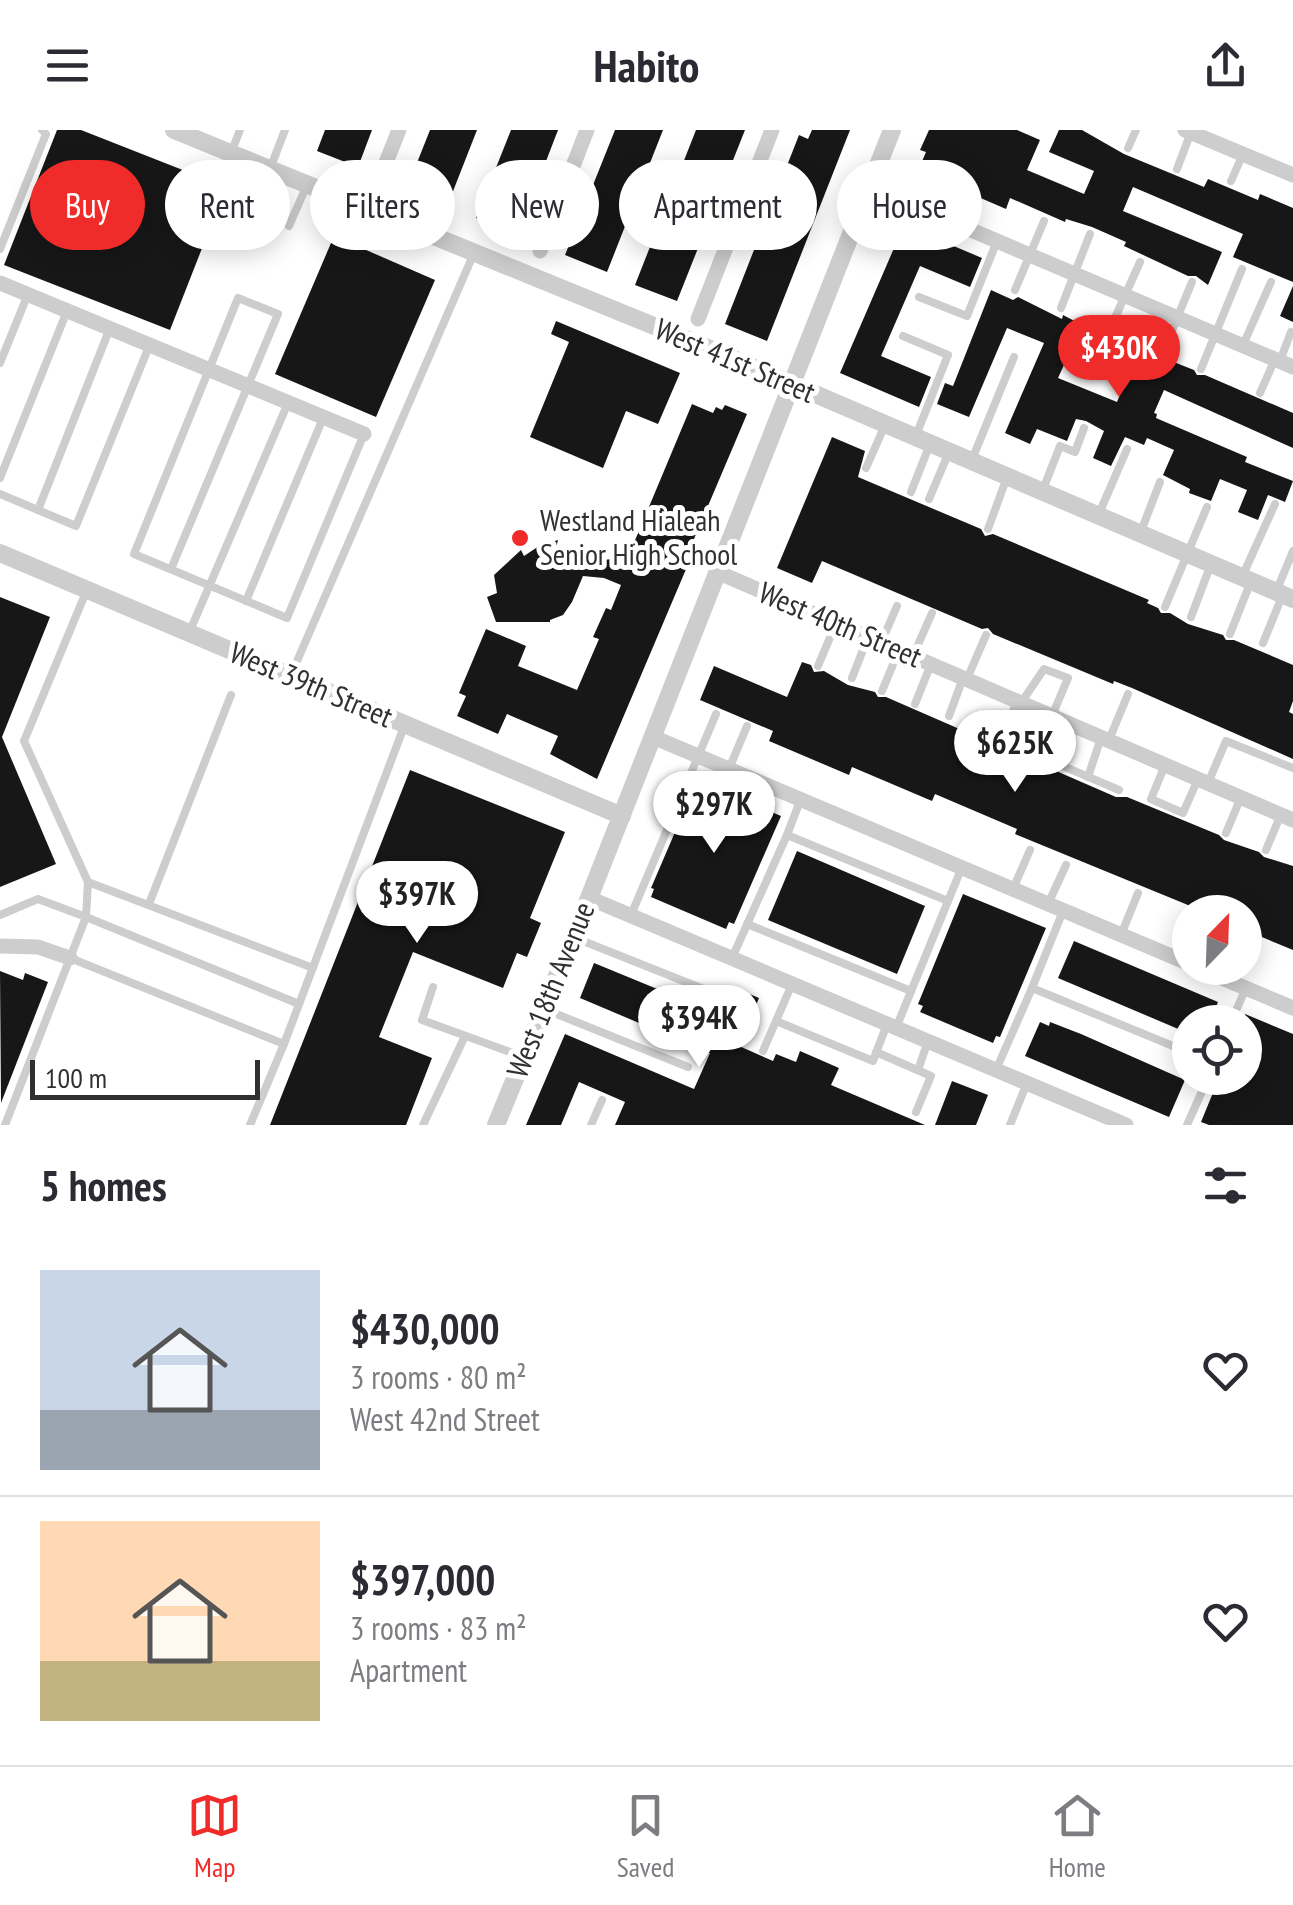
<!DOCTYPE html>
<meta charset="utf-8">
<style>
body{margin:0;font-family:"PT Sans Narrow",sans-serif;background:#f2f2f3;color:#2b2b33;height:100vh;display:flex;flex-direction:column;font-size:38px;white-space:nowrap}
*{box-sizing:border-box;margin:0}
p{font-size:32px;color:#7c7c81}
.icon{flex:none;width:55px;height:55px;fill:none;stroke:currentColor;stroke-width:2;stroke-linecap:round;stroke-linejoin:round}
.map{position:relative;height:995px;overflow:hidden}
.panel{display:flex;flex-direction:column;background:#fff;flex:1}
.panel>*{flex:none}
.top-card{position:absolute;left:30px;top:30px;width:1235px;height:90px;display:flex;gap:20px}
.needle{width:65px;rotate:23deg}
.fabs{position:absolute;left:1172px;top:765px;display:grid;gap:20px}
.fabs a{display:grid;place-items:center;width:90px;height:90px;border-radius:50%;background:#fff;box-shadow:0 5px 25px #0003;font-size:50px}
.scale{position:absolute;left:30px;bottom:25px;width:230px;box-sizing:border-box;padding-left:10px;border:5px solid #303030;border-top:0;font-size:28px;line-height:35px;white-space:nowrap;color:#303030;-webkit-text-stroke:8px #fff;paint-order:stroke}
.price{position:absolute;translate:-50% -85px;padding:0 22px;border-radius:35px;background:#fff;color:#222;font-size:32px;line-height:65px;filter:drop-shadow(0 2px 5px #0008)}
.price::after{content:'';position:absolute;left:50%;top:60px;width:30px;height:22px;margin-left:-15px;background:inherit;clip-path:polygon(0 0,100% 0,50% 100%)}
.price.current{background:#ef2c29;color:#fff}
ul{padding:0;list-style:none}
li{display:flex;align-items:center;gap:30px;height:250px;padding:0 40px}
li+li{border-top:2px solid #e1e1e2}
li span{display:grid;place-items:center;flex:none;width:280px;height:200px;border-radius:0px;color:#555}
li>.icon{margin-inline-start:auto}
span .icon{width:120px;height:120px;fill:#fffc;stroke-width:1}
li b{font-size:42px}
h2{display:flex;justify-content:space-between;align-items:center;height:120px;padding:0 40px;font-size:42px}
.tag{padding:0 35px;border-radius:45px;background:#fff;box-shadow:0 5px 25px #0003;font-size:35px;line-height:90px}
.tag.current{background:#ef2c29;color:#fff}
header{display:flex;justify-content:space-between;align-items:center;height:130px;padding:0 40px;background:#fff;font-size:45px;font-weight:600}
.dock{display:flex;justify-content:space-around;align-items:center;height:140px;border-top:2px solid #e1e1e2;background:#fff;font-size:28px;color:#7c7c81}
.dock a{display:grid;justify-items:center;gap:5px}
.dock .current{color:#ef2c29}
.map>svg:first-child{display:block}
.building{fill:#171717;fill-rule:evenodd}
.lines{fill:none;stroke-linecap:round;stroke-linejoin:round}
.service{stroke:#cdcdcd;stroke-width:8}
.minor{stroke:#cdcdcd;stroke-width:15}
.tertiary{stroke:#cdcdcd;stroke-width:18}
.poi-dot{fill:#ef2c29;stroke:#fff;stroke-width:4}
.labels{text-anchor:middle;stroke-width:10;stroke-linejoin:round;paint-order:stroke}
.street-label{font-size:30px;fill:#303030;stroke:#fff}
.poi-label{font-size:30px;fill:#303030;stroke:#fff;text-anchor:start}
</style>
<header><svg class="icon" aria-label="menu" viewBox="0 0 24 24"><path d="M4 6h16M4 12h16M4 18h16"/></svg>Habito<svg class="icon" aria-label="share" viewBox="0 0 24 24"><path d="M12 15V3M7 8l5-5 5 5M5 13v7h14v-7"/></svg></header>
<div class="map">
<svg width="1293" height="995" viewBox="0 0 1293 995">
<rect width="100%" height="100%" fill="#fff"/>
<g class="building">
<polygon points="57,0 81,0 226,57 170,200 4,135"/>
<polygon points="325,0 372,0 358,37 317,21"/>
<polygon points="430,0 477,0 448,74 407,58"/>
<polygon points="511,0 558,0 518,104 476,88"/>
<polygon points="615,0 663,0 607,142 565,125"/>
<polygon points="696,0 745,0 677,171 635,155"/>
<polygon points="812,0 850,0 767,211 725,194 799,5 808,9"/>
<polygon points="929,0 1017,0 1040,10 1027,40 1084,64 1094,41 1049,22 1059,0 1082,0 1124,24 1204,57 1208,49 1258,70 1260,64 1293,78 1293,152 1233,127 1243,104 1133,57 1123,81 1222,122 1208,155 1196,146 1188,146 1124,116 1126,112 1092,97 1066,89 1065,92 1010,68 1006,79 918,41 926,22 920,20"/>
<polygon points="904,95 982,128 970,157 920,136 881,226 931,247 919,277 840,243"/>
<polygon points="334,106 435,150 376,287 275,244"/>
<polygon points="1293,156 1293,192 1280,186"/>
<path d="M 991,160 L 1013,170 L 1018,167 L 1062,189 L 1063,185 L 1109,209 L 1113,206 L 1126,211 L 1124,215 L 1157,229 L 1166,229 L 1194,240 L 1197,245 L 1205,245 L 1293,283 L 1293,318 L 1164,260 L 1154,283 L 1157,284 L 1156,288 L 1247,327 L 1245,332 L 1293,351 L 1285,372 L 1268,365 L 1258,390 L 1238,382 L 1247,360 L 1220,349 L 1211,371 L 1189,363 L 1190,359 L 1163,345 L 1174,320 L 1147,308 L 1144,315 L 1125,307 L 1111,336 L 1093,328 L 1104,301 L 1086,291 L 1076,289 L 1067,311 L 1037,299 L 1030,314 L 1005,303 L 1044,213 L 1007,198 L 969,287 L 937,274 L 945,253 L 953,256 ZM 1069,224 L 1126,250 L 1117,272 L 1058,248 Z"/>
<polygon points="556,191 680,243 658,294 626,281 603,338 530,307 569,212 551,204"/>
<polygon points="692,274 713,283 716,277 722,280 725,275 747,284 691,416 695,418 597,649 550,624 558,606 507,584 498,604 457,586 466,566 459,563 486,499 526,516 518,536 577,560 599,509 593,507 606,478 611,480 621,455 604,448 583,446 572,472 563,485 550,490 550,492 496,492 487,467 497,463 494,445 521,420 524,426 539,416 558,410 556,418 572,431 575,428 579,433 628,427"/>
<polygon points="832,307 865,321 858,347 981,399 985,406 993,404 1149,470 1147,473 1158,478 1161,483 1170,483 1188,494 1223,505 1226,510 1234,510 1293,535 1293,571 1289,582 1293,584 1293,629 1132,558 1114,551 1113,554 993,504 988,498 982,499 822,431 812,453 777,438"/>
<polygon points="0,467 50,487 2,607 56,734 0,757"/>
<polygon points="802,532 811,535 814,542 824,541 848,555 875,562 878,567 886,567 1116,667 1127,667 1219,705 1224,710 1259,722 1264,727 1293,736 1293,820 1245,800 1245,782 1205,782 1015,704 1017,699 935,664 932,671 852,637 849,645 769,611 773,601 700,570 714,536 787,567"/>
<polygon points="410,640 565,702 530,788 541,793 527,827 517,823 503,858 413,822 379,907 432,928 406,995 270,995"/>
<polygon points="697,651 781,686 734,794 729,792 726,799 651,767 654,759 651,758"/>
<polygon points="797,721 925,776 897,844 768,790"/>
<polygon points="963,764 1046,798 1000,907 996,906 993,913 920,882 923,876 918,874"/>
<polygon points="1074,811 1218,872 1210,892 1190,892 1190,904 1058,848"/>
<polygon points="594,833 723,886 735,858 759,868 739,916 773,931 776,924 796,932 800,921 839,938 831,955 925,995 615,995 625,972 579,952 561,995 526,995 565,904 694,959 710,923 580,868"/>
<polygon points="0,841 23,850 25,843 48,852 1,973"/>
<polygon points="1245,884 1293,904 1293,995 1209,995 1201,992 1219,948 1245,948"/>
<polygon points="1040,892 1049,896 1050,892 1081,904 1185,950 1169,987 1025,926"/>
<polygon points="952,951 988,965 976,995 935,995"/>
</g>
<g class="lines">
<g class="service">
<polyline points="1128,18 1136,0"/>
<polyline points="231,23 240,0"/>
<polyline points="270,39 285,0"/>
<polyline points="1177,39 1191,2"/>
<polyline points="1231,51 1243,24"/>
<polyline points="289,96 307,55"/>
<polyline points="854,98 888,112"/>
<polyline points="0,119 46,4 42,0"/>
<polyline points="1015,160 1044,91"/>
<polyline points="919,167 967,186 997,111"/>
<polyline points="1061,178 1090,104"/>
<polyline points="1110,199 1140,132"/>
<polyline points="903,206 948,225 915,308"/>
<polyline points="1243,215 1271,152"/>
<polyline points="1163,222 1192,152"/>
<polyline points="1280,231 1291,202"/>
<polyline points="0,233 28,164"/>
<polyline points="1201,239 1242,139"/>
<polyline points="1260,263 1275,229"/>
<polyline points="971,332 1014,227"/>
<polyline points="866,338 885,295"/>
<polyline points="0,348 67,181"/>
<polyline points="911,362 930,314"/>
<polyline points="1042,362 1060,316 1075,322 1084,298"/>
<polyline points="0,364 76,396 150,214"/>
<polyline points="929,369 949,322"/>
<polyline points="38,380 110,198"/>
<polyline points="1098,386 1127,319"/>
<polyline points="988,399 1007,347"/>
<polyline points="1140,404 1160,352"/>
<polyline points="171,439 278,184 238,168 134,424 287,488 364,304"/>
<polyline points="1242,447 1275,374"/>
<polyline points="86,462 24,611 88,752 86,787 299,874"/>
<polyline points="1276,462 1293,421"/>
<polyline points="246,471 324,286"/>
<polyline points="1165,477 1207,377"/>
<polyline points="1191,487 1211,434"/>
<polyline points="189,503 288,273"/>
<polyline points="1230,504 1251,451"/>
<polyline points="881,513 897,476"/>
<polyline points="1263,513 1283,464"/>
<polyline points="913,526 932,483"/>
<polyline points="818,536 836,493"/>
<polyline points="291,545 474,123"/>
<polyline points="852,548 868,507"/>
<polyline points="967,549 986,505"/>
<polyline points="882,561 899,520"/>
<polyline points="1017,571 1002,610 1119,660"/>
<polyline points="1021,573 1044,539 1068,548 1052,586"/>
<polyline points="915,574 931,534"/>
<polyline points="949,586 963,548"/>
<polyline points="975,588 1006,599"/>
<polyline points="1109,610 1128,564"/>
<polyline points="1165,635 1151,669 1183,683 1198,649"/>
<polyline points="729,639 747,596"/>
<polyline points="1088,647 1101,608"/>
<polyline points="1208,653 1226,611 1293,638"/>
<polyline points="800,671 787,705 948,771"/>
<polyline points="1226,703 1241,667"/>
<polyline points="1266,720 1281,684"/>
<polyline points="88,752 313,838"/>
<polyline points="1013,759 1030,720"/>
<polyline points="149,774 231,565"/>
<polyline points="1048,774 1066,735"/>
<polyline points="0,785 38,769 86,787 5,995"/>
<polyline points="631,785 716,584"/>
<polyline points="747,794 911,861"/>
<polyline points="1121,805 1138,763"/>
<polyline points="573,807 716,864"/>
<polyline points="70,828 284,914 250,995"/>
<polyline points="732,828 787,705"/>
<polyline points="433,857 422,890 524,927"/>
<polyline points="1032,858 1063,781"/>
<polyline points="544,879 688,937"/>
<polyline points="776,891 873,931 887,894"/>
<polyline points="1231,892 1245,860"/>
<polyline points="896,898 962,737"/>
<polyline points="284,914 405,594"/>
<polyline points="763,921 792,854"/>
<polyline points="876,922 931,946 916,982"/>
<polyline points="918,940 928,911"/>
<polyline points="996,940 1032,858 1190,923"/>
<polyline points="423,995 465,906"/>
<polyline points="591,995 602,970"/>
<polyline points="1010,995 1027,953"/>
<polyline points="1187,995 1208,948"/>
</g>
<g class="minor">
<polyline points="1185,0 1293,45"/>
<polyline points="377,55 399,0"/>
<polyline points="870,57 1293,237"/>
<polyline points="540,121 587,0"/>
<polyline points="0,153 364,304"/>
<polyline points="698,189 772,0"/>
<polyline points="717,442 1293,690"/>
<polyline points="653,607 1190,834"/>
<polyline points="589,768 1126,995"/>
<polyline points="0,816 38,817 70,828"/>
<polyline points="1198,838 1293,878"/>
</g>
<g class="tertiary">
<polyline points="174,0 703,216 1293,469"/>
<polyline points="0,423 622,686"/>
<polyline points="496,995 589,768 892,0"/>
</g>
</g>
<circle class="poi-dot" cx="520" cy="408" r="10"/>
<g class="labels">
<g class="street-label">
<text transform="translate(735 231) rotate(23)" y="10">West 41st Street</text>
<text transform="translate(840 495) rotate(23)" y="10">West 40th Street</text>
<text transform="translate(311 555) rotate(23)" y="10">West 39th Street</text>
<text transform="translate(551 860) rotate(-68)" y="10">West 18th Avenue</text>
</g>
<g class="poi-label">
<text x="540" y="401">Westland Hialeah<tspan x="540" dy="34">Senior High School</tspan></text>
</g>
</g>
</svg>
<div class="fabs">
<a><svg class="needle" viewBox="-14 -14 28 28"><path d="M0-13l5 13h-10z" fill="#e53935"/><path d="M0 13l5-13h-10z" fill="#7c7c81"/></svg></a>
<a><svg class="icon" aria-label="locate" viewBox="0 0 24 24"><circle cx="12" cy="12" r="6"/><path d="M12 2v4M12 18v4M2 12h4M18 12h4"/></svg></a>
</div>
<div class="scale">100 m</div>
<b class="price current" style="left:1119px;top:270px">$430K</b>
<b class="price" style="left:1015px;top:665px">$625K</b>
<b class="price" style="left:714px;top:726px">$297K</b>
<b class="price" style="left:417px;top:816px">$397K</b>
<b class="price" style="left:699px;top:940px">$394K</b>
<div class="top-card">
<a class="tag current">Buy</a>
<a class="tag">Rent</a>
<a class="tag">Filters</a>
<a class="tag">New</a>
<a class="tag">Apartment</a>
<a class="tag">House</a>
</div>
</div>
<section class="panel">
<h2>5 homes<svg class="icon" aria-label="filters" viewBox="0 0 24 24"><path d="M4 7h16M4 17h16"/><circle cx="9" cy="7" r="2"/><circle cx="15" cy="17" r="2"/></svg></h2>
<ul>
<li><span style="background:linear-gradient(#c9d6e8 70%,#9aa5b1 0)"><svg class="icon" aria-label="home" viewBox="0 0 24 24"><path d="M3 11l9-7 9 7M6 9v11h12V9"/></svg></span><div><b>$430,000</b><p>3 rooms · 80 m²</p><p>West 42nd Street</p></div><svg class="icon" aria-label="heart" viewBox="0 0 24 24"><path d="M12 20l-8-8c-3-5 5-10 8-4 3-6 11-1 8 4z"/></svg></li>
<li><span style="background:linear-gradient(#ffd9b3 70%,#c2b280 0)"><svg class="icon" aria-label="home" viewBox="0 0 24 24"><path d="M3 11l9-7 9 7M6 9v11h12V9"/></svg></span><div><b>$397,000</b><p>3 rooms · 83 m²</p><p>Apartment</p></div><svg class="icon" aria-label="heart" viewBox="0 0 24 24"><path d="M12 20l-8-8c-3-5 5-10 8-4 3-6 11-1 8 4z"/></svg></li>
</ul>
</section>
<nav class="dock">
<a class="current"><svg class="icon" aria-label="map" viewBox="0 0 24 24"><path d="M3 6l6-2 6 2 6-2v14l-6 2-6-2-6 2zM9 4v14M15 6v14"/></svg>Map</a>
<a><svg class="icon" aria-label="saved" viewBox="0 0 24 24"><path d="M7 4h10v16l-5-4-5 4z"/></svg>Saved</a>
<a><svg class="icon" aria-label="home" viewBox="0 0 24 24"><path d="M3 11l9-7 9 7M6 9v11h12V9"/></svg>Home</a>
</nav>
